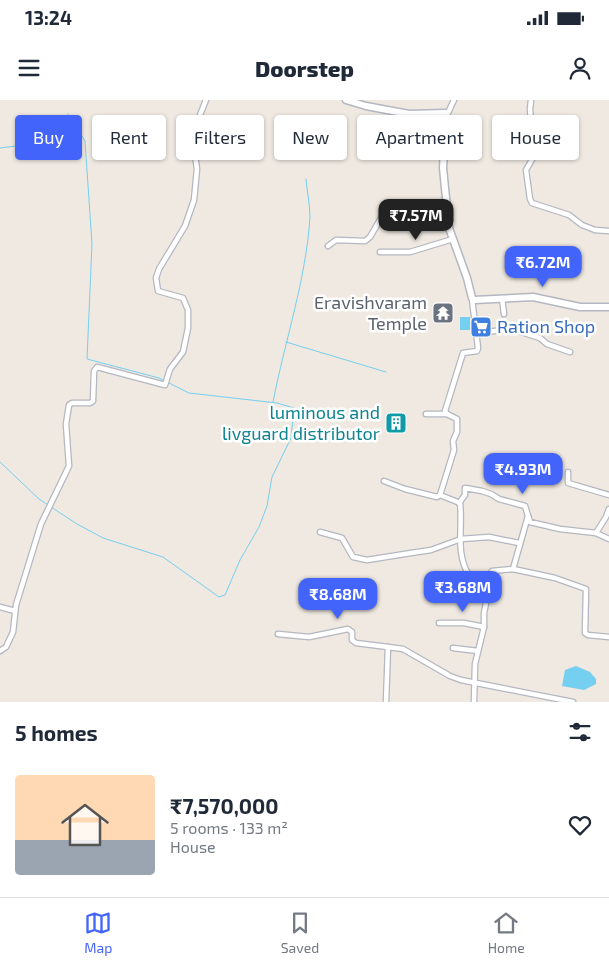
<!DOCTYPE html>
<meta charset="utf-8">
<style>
body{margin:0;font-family:"Exo 2",sans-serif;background:#f2f2f3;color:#1f2937;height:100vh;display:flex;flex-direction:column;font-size:19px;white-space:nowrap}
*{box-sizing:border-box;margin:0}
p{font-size:16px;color:#747a83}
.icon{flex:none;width:28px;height:28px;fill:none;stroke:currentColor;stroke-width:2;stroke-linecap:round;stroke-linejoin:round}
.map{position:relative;height:602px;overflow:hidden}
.details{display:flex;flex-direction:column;background:#fff;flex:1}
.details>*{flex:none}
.hud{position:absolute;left:15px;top:15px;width:580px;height:45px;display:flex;gap:10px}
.price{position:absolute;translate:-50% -42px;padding:0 11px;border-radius:10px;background:#4264fb;color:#fff;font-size:16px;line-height:32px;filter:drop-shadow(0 1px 2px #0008)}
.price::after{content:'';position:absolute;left:50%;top:30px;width:15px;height:11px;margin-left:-8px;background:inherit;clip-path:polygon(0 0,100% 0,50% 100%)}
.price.selected{background:#222;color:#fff}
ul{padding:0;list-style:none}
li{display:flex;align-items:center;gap:15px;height:125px;padding:0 15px}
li+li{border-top:1px solid #e0e1e3}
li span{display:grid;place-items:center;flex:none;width:140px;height:100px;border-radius:5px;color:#555}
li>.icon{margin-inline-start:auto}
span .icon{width:60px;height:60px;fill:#fffc;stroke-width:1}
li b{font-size:21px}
h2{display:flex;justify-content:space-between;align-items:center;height:60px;padding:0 15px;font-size:21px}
.chip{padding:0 18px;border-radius:5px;background:#fff;box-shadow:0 1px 4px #0004;font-size:18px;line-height:45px}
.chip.selected{background:#4264fb;color:#fff}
.status{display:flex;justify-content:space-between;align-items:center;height:35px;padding:0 25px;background:#fff;direction:ltr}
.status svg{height:14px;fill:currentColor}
header{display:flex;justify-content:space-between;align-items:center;height:65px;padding:0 15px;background:#fff;font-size:22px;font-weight:800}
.menu{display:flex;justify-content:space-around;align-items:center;height:70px;border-top:1px solid #e0e1e3;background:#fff;font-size:14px;color:#747a83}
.menu a{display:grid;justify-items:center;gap:2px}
.menu .selected{color:#4264fb}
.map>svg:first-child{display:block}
.water{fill:#75cff0}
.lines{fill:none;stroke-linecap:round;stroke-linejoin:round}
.stream{stroke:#75cff0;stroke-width:1}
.minor-casing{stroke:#b4b7c1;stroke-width:7}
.secondary-casing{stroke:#b4b7c1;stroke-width:9}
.minor{stroke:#fff;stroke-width:4.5}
.secondary{stroke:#fff;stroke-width:6}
.labels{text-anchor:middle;stroke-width:5;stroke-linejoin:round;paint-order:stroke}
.worship-label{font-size:18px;fill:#5b616d;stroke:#fff;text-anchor:end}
.shop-label{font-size:18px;fill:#366cbe;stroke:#fff;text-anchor:start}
.culture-label{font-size:18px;fill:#0d838f;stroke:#fff;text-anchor:end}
</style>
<div class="status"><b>13:24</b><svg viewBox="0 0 49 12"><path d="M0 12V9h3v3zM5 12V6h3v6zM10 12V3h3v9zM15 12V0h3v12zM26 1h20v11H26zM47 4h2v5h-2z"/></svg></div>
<header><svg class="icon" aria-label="menu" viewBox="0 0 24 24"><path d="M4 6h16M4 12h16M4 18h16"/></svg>Doorstep<svg class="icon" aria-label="person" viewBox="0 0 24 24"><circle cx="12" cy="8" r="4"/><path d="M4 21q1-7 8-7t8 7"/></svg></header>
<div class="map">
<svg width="609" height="602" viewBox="0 0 609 602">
<rect width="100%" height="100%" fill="#efe9e1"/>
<g class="water">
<rect x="460" y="217" width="10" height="13"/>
<polygon points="576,566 590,572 596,579 596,584 584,590 562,586 565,570"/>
</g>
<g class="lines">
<g class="stream">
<polyline points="0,48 81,38"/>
<polyline points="286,242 386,272"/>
<path d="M 273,302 C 285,240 306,180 310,117 C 310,105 307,91 306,79"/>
<polyline points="0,362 39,399 48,405"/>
<polyline points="51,407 77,424 103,438 163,457 219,497 225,495 240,460 259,427 267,406 272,377 291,338 294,308 277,303 189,293 159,278 87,259 92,144 85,41 68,14"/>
</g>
<g class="minor-casing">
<g id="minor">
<polyline points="531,0 530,9 534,56 526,70 530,99 532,103 569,115 582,125 595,130 609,131"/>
<polyline points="447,15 454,0"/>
<polyline points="328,146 336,140 365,141 370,137 381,118 394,114 425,116 447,112"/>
<polyline points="380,152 410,152 453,139"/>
<polyline points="502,198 504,214"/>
<path d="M 472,199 L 478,248 L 477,251 L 463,253 L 445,311 L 447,314 L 457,319 L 457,332 L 453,341 L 454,350 L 440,395 L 460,403 C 463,427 455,454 469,475 C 477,475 486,472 491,479 L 484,513 L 484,527 L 475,564 L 474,602"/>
<polyline points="477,233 512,229 540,238 547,244 570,252"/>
<polyline points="426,314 447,314"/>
<polyline points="568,372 568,383 609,395"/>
<polyline points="384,381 405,389 437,397 440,395"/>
<polyline points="459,403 465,395 465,388 482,391 491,394 499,399 525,406 530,422 560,429 596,433"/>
<polyline points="609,409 606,417 596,433 609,439"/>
<polyline points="320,432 342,438 353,457 367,460 411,453 431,450 461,439 489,437 519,443"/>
<polyline points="513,469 528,416"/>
<polyline points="489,476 492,471 513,469 555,478 586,489 585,533 588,535 609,537"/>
<polyline points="0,507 15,511"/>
<polyline points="439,523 464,523 484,527"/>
<polyline points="278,534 309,537 348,529 352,532 352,540 356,543 388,547"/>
<polyline points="453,548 478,551"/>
<polyline points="0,551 6,547 13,532 16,505 41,424 69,366 66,324 69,305 72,303 90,303 93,301 94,271 97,267 165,285 170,269 183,252 188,228 188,210 183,198 158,191 156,178 159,169 185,126 194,100 197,69 192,35 206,0"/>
<polyline points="386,602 388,547 403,549 450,576 461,580 573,602"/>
</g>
</g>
<g class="secondary-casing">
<polyline id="secondary" points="346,0 366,6 409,14 446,13 443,68 449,128 467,178 472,198 474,200 533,197 580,207 609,207"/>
</g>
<use href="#minor" class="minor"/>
<use href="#secondary" class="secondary"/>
</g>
<defs>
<g id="temple-square" transform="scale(1.125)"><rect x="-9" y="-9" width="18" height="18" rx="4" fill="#6b7280" stroke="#fff"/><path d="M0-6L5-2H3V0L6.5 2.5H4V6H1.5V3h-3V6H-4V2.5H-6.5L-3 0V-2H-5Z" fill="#fff"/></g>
<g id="supermarket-square" transform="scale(1.125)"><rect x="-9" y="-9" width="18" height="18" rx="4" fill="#3f7fe0" stroke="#fff"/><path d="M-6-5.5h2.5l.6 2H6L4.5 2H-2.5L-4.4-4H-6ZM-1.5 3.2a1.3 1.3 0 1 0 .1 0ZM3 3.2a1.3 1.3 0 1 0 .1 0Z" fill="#fff"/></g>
<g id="building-square" transform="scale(1.125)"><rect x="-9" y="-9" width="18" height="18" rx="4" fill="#0f9aa8" stroke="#fff"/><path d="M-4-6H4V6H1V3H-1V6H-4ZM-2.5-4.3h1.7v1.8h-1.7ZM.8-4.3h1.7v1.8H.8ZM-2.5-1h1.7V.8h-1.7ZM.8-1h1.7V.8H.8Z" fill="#fff"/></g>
</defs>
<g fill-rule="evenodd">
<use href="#temple-square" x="443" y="213"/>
<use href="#supermarket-square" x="481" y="227"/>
<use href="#building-square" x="396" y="323"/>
</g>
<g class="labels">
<g class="worship-label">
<text x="427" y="209">Eravishvaram<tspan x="427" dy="21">Temple</tspan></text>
</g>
<g class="shop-label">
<text x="497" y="233">Ration Shop</text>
</g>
<g class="culture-label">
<text x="380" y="319">luminous and<tspan x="380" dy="21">livguard distributor</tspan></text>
</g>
</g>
</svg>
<b class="price selected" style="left:416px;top:141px">₹7.57M</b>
<b class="price" style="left:543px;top:188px">₹6.72M</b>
<b class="price" style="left:523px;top:395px">₹4.93M</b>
<b class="price" style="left:463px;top:513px">₹3.68M</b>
<b class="price" style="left:338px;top:520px">₹8.68M</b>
<div class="hud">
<a class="chip selected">Buy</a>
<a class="chip">Rent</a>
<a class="chip">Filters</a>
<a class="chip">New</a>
<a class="chip">Apartment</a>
<a class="chip">House</a>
</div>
</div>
<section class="details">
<h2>5 homes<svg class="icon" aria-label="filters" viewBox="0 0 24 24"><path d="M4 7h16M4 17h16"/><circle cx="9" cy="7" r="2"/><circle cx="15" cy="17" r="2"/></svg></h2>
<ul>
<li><span style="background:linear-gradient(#ffd9b3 65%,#9aa5b1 0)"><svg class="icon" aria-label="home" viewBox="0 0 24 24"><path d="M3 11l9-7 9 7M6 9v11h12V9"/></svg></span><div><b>₹7,570,000</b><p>5 rooms · 133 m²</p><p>House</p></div><svg class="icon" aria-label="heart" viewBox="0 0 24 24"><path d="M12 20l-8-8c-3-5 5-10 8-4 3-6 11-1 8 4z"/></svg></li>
</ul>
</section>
<nav class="menu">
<a class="selected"><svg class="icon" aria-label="map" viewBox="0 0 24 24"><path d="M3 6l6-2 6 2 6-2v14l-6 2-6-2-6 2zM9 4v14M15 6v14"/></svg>Map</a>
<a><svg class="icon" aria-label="saved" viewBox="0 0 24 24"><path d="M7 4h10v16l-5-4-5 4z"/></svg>Saved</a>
<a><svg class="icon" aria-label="home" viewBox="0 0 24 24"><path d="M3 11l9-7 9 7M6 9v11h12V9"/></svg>Home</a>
</nav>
